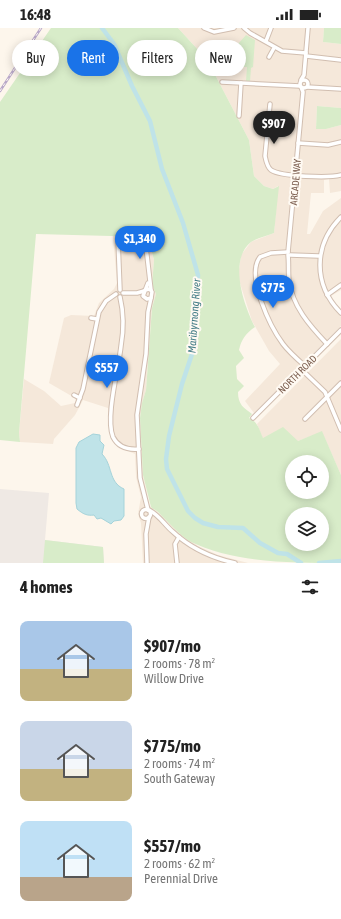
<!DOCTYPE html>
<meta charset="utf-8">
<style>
body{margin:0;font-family:"Asap Condensed",sans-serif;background:#f2f2f2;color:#222;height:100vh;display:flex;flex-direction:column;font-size:15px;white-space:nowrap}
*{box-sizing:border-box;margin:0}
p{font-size:13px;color:#767676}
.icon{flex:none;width:22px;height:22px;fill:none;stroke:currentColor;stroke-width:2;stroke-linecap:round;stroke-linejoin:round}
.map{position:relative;height:535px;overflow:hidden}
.drawer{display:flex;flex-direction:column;background:#fff;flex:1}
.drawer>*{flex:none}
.guide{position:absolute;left:12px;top:12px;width:317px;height:36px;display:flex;gap:8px}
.tools{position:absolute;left:285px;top:427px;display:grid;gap:8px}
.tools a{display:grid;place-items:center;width:44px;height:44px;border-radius:50%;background:#fff;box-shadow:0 2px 10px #0003;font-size:20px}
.price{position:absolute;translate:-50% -34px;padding:0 9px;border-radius:14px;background:#1a73e8;color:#fff;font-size:13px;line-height:26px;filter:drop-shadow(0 1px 2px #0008)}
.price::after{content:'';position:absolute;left:50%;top:24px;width:12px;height:9px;margin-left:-6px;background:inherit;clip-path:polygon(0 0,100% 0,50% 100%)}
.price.active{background:#222;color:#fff}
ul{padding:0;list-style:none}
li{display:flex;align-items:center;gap:12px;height:100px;padding:0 20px}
li span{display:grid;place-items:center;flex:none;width:112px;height:80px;border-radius:8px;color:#555}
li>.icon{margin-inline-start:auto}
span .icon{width:48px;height:48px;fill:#fffc;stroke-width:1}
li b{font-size:17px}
h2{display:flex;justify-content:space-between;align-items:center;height:48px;padding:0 20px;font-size:17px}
.tag{padding:0 14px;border-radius:18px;background:#fff;box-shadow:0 2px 10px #0003;font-size:14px;line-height:36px}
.tag.active{background:#1a73e8;color:#fff}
.status{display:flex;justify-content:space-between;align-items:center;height:28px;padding:0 20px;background:#fff;direction:ltr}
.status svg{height:11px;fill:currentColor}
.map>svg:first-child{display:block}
.residential{fill:#f5e8da}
.industrial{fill:#efe9e4}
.green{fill:#d8ecc9;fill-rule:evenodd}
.water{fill:#bfe3e8;stroke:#a5d3da}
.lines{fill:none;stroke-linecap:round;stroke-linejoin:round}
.river{stroke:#bfe3e8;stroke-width:4.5}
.minor-casing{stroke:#d1beb0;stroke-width:5.5}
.minor{stroke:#fff;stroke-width:3.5}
.rail-casing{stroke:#b9a8c9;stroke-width:2.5}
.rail{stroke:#fffaf3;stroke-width:1;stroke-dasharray:3;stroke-linecap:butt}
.labels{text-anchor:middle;stroke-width:4;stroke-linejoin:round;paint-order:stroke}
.street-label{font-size:10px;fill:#7a5c4d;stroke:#fffaf3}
.water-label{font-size:11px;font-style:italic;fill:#437c86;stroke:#fffaf3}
</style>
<div class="status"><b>16:48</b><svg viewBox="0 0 49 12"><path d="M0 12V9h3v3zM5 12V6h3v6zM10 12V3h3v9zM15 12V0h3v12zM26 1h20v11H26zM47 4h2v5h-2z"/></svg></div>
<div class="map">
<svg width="341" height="535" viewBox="0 0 341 535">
<rect width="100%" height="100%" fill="#fdf6ec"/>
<g class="residential">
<polygon points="178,0 324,0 323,14 341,16 341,80 317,78 316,101 326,101 341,97 341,163 330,165 329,151 324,152 324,165 311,165 307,206 310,206 323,183 341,170 341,262 326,271 341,289 341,298 254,385 245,373 280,336 269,323 252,293 238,249 241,227 251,214 274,205 278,158 273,161 264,158 254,148 249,112 210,37 238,16 200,24"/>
<polygon points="113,208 148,209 154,232 152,257 156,266 152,280 146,362 143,372 140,390 143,447 150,478 159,485 181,506 198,518 218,527 248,535 143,535 141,495 138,486 141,469 136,449 135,426 121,420 112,412 109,401 108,380 83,372 75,387 54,411 53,416 20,414 19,405 24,351 44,363 61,378 75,375 76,373 75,370 49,355 64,290 71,287 94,288 99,275 114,261 117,255"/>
<polygon points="341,311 341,447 322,404 298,413 263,411 257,396"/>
</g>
<polygon class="industrial" points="0,461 49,465 45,512 103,519 104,535 0,535"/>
<g class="green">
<path d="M 51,0 L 178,0 L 200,24 L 238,16 L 246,7 L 255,12 L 253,39 L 251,40 L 250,54 L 246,53 L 247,39 L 210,37 L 249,112 L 254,148 L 264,158 L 273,161 L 279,158 L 274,205 C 267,208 257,210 251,214 C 228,232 244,278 255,299 C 246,305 241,312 239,322 L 244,330 L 236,338 L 237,351 L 244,358 L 238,364 C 238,377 244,380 252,386 L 249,390 C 258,394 259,401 263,410 L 283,399 L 298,413 L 322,403 L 341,447 L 341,535 C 290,535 234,535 189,513 C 178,505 170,496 160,486 C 158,483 154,482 151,479 L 143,447 L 140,390 L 142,375 L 146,362 L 152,280 L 156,266 L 152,257 L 154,232 L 148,209 L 36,206 L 19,405 L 20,414 L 0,412 L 0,74 ZM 292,434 L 322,434 L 322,464 L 292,464 ZM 292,486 L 322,486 L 322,516 L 292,516 Z"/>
<polygon points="324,0 341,0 341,16 323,14"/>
<polygon points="317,78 341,80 341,97 326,101 316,101"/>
<polygon points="45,512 103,519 104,535 43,535"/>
</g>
<path class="water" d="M 93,406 L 100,407 L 100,413 L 104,417 L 102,426 C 113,437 108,454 124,461 L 124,488 L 121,492 L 114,493 L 111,496 L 101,490 L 97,491 L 94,487 C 87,488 83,486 77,481 L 76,475 L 76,420 L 79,414 Z"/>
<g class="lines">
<g class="river">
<polyline points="102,0 114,16 132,58 150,93 162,141 183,195 198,247 192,326 182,356 169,408 166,431 167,441 188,483 195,490 203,495 218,499 243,500 260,515 278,525 287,526 301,535"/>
<polyline points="319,535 341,533"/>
</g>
<g class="minor-casing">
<g id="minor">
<polyline points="204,0 214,4 234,0"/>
<polyline points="244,0 250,5 282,23 306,25"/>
<polyline points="266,13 271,0"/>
<polyline points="306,28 341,32"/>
<polyline points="269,29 274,20"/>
<circle cx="304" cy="56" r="4"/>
<polyline points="301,52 304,47 308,0"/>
<polyline points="222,54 300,58"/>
<polyline points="307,59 341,61"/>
<path d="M 270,76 L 265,128 C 266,133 267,139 271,142 C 281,149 330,150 341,147"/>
<polyline points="239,88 241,55"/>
<polyline points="298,115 328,117 341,114"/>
<path d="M 341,189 C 313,217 313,257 341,285"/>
<polyline points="118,212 120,262"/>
<polyline points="148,214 146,219 151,262"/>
<polyline points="288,224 303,64 301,59"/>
<path d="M 288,224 L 271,225 L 260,229 C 245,248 271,300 283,316 C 289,324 297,331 305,338"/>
<path d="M 288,227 C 289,235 288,244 289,252 C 292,278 310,298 327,316"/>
<polyline points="290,227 319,228"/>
<polyline points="145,262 150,261 152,264 151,270 147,271 143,268 148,255"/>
<polyline points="123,265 137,265 144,263"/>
<polyline points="327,267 341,257"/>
<path d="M 120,269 C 124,286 124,301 121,318 C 119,339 105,389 113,409 C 118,419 128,422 139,421"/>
<polyline points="91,290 97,291"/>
<polyline points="302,342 325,364 341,402"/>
<polyline points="74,367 80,370"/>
<polyline points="77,377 83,361 99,284 106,273 116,266"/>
<polyline points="253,390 341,302"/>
<polyline points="305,391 341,355"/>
<circle cx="146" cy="486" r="4.5"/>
<polyline points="148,482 140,450 137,387 146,326 148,284 151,270"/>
<path d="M 149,482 C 159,487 164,496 172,503 C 190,520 212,530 235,535"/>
<polyline points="147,535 146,506 149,489"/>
<polyline points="177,535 175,516 179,509"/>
</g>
</g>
<use href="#minor" class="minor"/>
<g class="rail-casing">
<polyline id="rail" points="0,63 41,0"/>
</g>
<use href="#rail" class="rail"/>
</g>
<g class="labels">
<g class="street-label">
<text transform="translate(295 154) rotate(-85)" y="4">ARCADE WAY</text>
<text transform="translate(297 346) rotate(-45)" y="4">NORTH ROAD</text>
</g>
<g class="water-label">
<text transform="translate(194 288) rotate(-86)" y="4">Maribyrnong River</text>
</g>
</g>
</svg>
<div class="tools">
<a><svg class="icon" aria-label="locate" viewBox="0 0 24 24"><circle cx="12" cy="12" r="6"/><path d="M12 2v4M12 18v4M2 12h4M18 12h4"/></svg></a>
<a><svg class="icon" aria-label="layers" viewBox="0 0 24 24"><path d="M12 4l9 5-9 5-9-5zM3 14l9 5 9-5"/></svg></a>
</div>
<b class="price active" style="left:274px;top:117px">$907</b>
<b class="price" style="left:140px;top:232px">$1,340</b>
<b class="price" style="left:273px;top:281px">$775</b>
<b class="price" style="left:107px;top:361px">$557</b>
<div class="guide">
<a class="tag">Buy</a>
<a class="tag active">Rent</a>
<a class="tag">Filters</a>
<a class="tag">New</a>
</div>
</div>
<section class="drawer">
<h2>4 homes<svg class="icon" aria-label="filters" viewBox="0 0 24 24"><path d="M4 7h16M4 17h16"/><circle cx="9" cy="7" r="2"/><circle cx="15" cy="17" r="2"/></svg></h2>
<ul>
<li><span style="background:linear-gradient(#a9c7e8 60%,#c2b280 0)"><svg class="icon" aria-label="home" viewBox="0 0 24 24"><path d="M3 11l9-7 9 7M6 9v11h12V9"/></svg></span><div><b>$907/mo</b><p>2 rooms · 78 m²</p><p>Willow Drive</p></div></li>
<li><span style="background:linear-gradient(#c9d6e8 60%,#c2b280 0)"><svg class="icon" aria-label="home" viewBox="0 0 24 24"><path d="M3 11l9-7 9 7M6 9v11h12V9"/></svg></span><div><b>$775/mo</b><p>2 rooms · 74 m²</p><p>South Gateway</p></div></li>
<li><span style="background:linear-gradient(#bfe0f5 70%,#b9a48a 0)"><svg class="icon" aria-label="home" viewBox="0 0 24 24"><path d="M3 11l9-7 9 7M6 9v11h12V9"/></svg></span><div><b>$557/mo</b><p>2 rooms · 62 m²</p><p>Perennial Drive</p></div></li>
</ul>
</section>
